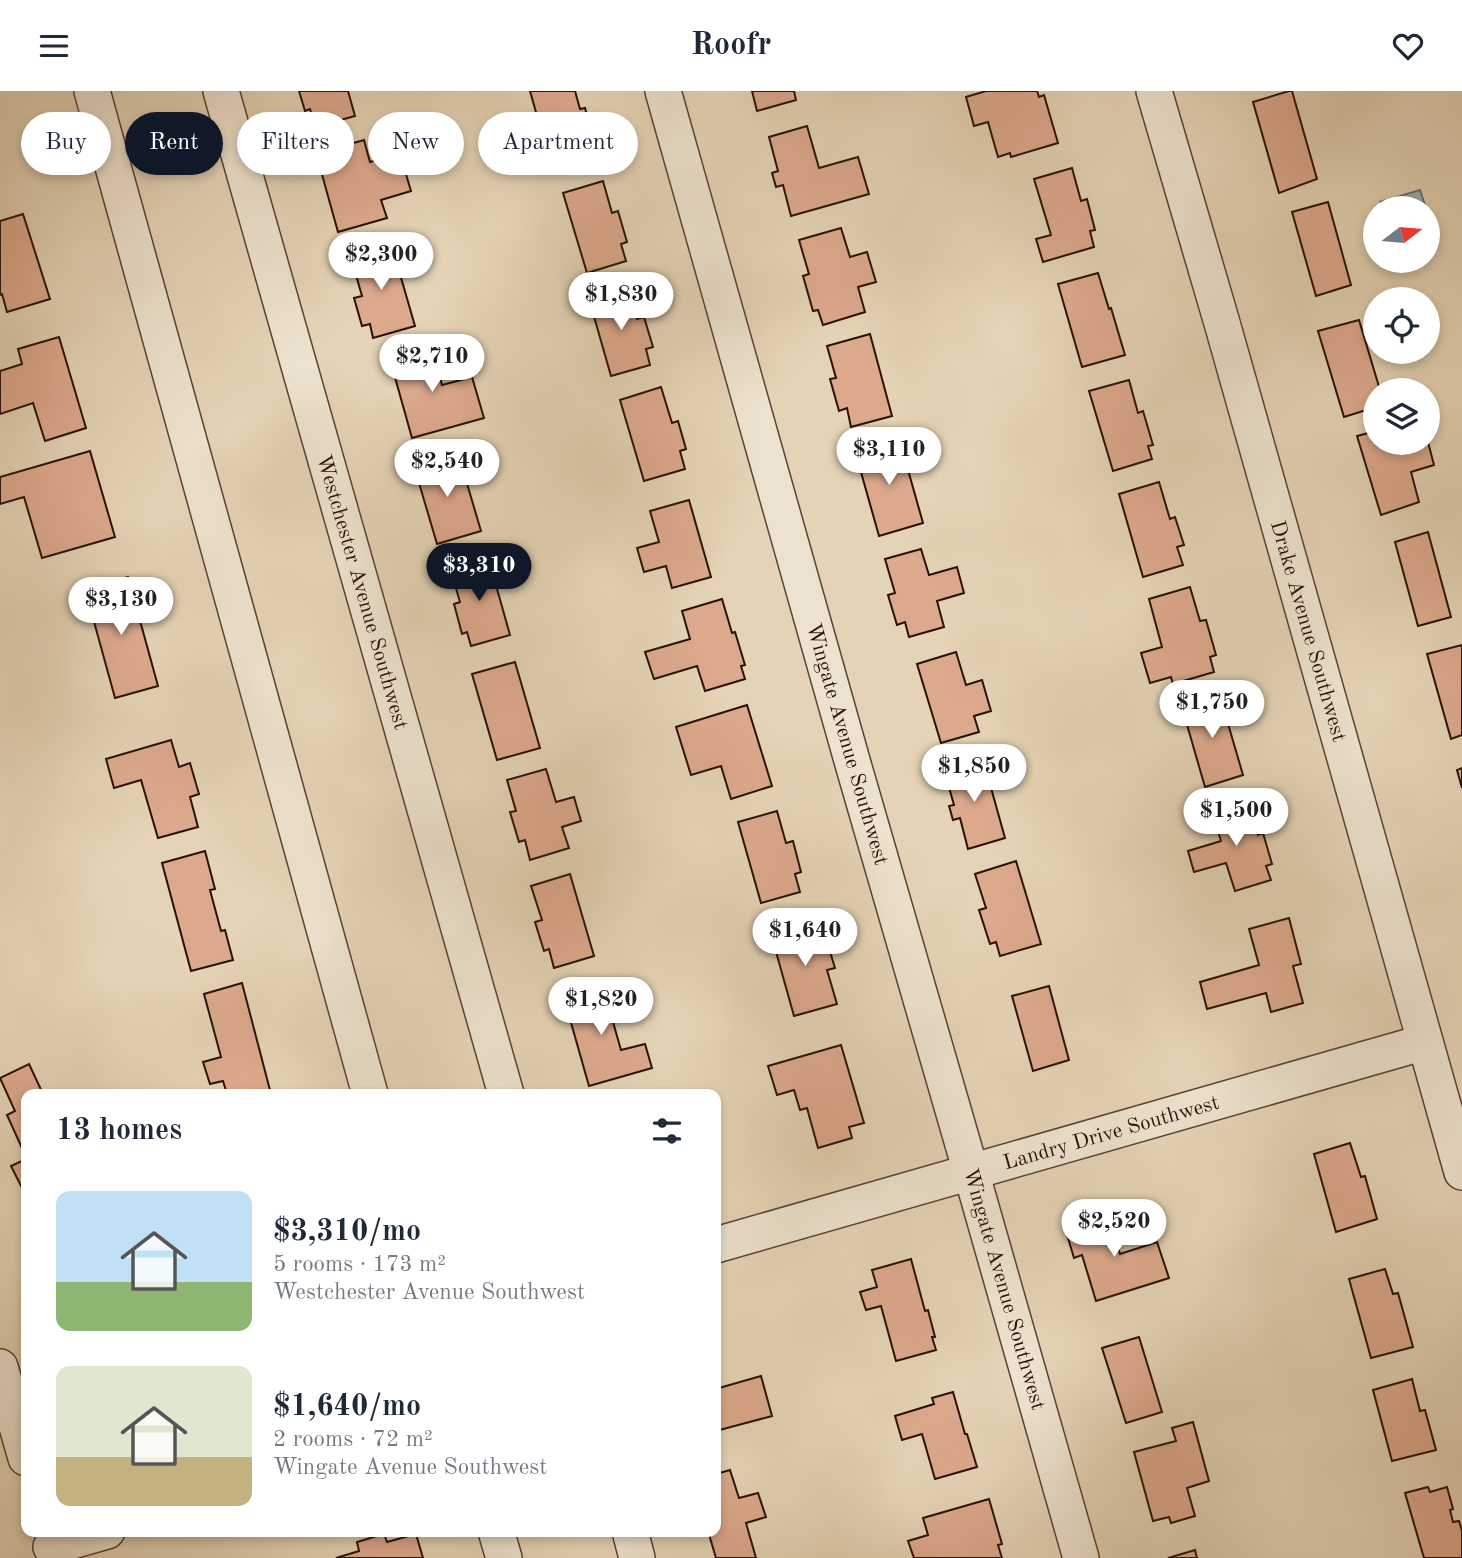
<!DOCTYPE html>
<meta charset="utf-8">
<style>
body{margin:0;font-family:"Old Standard TT",serif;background:#f6f6f7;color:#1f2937;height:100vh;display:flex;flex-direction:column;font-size:26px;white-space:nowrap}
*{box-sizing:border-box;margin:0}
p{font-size:23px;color:#747a83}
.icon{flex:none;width:38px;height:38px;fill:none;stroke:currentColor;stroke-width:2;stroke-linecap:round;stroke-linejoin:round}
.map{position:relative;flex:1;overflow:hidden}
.details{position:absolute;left:21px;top:998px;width:700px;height:448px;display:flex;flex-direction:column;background:#fff;border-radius:14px;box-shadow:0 4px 10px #0003}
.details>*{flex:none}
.banner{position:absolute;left:21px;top:21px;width:700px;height:63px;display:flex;gap:14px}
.needle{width:46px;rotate:74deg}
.tools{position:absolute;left:1363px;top:105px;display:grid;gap:14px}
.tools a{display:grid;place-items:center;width:77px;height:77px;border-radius:50%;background:#fff;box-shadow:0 4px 10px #0003;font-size:35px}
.price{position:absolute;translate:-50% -60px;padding:0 16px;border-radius:24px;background:#fff;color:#222;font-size:23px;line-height:46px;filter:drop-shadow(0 2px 4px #0008)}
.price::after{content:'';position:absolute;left:50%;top:42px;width:21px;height:16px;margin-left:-10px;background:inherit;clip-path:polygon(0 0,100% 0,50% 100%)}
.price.on{background:#111827;color:#fff}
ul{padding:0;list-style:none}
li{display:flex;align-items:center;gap:21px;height:175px;padding:0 35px}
li span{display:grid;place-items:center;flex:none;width:196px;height:140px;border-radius:14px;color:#555}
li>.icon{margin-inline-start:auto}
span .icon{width:84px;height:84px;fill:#fffc;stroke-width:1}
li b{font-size:30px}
h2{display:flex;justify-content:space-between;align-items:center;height:84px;padding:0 35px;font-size:30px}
.tag{padding:0 24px;border-radius:32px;background:#fff;box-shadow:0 4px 10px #0003;font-size:24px;line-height:63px}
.tag.on{background:#111827;color:#fff}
header{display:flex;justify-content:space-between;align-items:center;height:91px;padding:0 35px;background:#fff;font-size:32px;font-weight:800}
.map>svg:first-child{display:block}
.water{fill:#9cb4ba;stroke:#6e7373;stroke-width:2}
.building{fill:#dca98c;stroke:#291108;stroke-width:2}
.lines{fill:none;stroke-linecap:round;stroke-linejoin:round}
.minor-casing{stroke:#584233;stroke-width:38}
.minor{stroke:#ede2cf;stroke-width:35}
.labels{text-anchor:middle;stroke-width:5;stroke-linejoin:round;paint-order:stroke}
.street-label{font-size:21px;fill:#291108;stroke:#ede2cf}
</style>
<header><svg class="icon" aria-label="menu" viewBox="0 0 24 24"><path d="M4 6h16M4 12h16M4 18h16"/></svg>Roofr<svg class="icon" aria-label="heart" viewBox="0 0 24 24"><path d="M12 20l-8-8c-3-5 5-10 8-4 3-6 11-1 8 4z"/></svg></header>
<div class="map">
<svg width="1462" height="1467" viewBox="0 0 1462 1467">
<rect width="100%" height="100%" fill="#e4d3b5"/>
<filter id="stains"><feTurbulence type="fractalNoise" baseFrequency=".00286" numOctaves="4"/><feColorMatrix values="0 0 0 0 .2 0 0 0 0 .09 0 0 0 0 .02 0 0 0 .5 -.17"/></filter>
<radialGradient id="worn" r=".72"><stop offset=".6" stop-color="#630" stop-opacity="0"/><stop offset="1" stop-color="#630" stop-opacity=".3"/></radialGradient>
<polygon class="water" points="1420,99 1426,117 1381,117 1380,111"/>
<g class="building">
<polygon points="299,0 348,0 355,25 315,36 310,18 305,20"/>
<polygon points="530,0 575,0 580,18 585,17 593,46 587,47 593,66 552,78"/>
<polygon points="752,0 794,0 796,9 757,20"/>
<polygon points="986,0 1037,0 1039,6 1044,4 1058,52 1011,66 1010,62 998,66 988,31 974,35 966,6"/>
<polygon points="1289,0 1292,0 1317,88 1279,102 1253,11"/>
<polygon points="807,35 819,77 858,66 869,103 791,125 783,94 776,96 772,82 778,80 769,46"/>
<polygon points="364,49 370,71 400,63 411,100 381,109 387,127 338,141 321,80 330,77 325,60"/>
<polygon points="1072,77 1081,110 1087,108 1095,139 1090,140 1094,156 1043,171 1036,148 1051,144 1034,88"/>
<polygon points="603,90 612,122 618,120 627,151 621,153 626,170 587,182 563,102"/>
<polygon points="1328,111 1351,194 1316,205 1292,121"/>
<polygon points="23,123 50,208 7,221 2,203 0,204 0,130"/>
<polygon points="841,137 850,166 867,161 876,191 858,196 865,221 823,234 818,219 813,220 803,185 809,183 799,149"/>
<polygon points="391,152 415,235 373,247 370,233 362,235 354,207 362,205 350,163"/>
<polygon points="1098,182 1109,218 1111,217 1125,264 1082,276 1058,193"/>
<polygon points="629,196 637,228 644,226 653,256 646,258 650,274 611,285 589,208"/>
<polygon points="1359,229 1380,299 1376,299 1376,316 1344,326 1318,240"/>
<polygon points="870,243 892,325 851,336 847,317 839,320 830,288 836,287 827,255"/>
<polygon points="59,246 86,337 45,350 33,312 0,323 0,280 22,273 18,258"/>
<polygon points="431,253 442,294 472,286 484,327 412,347 389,265"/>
<polygon points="1129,289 1138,322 1143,320 1153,354 1148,355 1152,368 1113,380 1089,300"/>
<polygon points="661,296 672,332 678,330 686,358 680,360 685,378 644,390 620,309"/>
<polygon points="1376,340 1376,352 1400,352 1401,355 1415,352 1428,351 1434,374 1411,381 1419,411 1381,424 1357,345"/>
<polygon points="899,347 923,432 879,445 855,360"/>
<polygon points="90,360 115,446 42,467 24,406 0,413 0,386"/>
<polygon points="458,362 481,440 437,453 414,375"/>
<polygon points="1159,391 1170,428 1175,426 1184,454 1177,456 1183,474 1143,486 1119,403"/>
<polygon points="689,409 711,486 672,497 666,475 644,481 637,457 659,451 650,420"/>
<polygon points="1428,441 1451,526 1418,535 1395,451"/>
<polygon points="921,458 929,484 957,476 964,502 937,510 944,536 909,546 905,531 897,534 888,504 895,502 885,468"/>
<polygon points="488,466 510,544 471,555 467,541 462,543 454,513 460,511 450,477"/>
<polygon points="128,486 158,595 115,607 85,498"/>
<polygon points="1190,496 1200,530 1206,529 1216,564 1210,566 1214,581 1173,593 1171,586 1150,592 1141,562 1162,556 1149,508"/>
<polygon points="722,508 732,542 735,541 745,574 741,575 745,588 705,600 697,575 654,588 645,561 690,548 682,520"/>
<polygon points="1462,554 1462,644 1451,648 1427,563"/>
<polygon points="956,561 966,594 982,589 991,620 974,625 979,641 941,652 917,573"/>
<polygon points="515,571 540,657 497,669 472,583"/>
<polygon points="1219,602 1243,684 1205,696 1181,613"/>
<polygon points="747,614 772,695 731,708 721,675 691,684 676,636"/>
<polygon points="171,649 179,676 190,672 199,703 190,706 198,736 158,747 141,689 114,697 106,668"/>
<polygon points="983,668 1005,747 968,758 960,727 953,729 949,715 954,714 944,679"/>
<polygon points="1462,677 1462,697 1457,679"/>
<polygon points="546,678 556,711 574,706 581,730 562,736 569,757 530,769 525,749 519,751 510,721 516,720 507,689"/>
<polygon points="1248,710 1258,744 1263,742 1272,773 1266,775 1271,789 1235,800 1226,772 1194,781 1188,760 1221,750 1212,720"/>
<polygon points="777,720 786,752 793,750 801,781 795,783 800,801 761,812 738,731"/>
<polygon points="205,760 215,798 210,799 221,840 225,839 233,869 191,880 162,772"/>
<polygon points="1016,770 1041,853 1000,865 996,851 990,853 979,819 986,817 975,783"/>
<polygon points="570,783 594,865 554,877 549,858 544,860 535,831 542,829 531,795"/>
<polygon points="1289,827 1301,873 1293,875 1303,912 1271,921 1266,902 1207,918 1200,891 1259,874 1249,838"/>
<polygon points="815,830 822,852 827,851 835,877 827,879 837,913 794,925 771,843"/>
<polygon points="601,889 621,959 645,953 652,977 589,995 562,900"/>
<polygon points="242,892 271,1003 227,1003 223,990 210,993 203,971 221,966 204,903"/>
<polygon points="1049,895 1069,969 1033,980 1012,905"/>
<polygon points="841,954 864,1032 849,1036 852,1047 818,1057 807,1017 800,1019 794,999 777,1004 768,975"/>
<polygon points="29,973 43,1003 26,1003 26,1066 7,1024 15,1020 0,987"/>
<polygon points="1350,1052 1361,1086 1365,1085 1377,1128 1336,1141 1314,1063"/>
<polygon points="26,1068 26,1093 21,1095 11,1075"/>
<polygon points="1108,1123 1120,1163 1157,1151 1169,1187 1096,1210 1082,1164 1074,1167 1065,1137"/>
<polygon points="911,1168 925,1220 928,1219 935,1246 932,1246 936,1259 896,1270 881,1215 866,1219 860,1201 877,1196 872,1179"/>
<polygon points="1385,1178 1393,1203 1398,1202 1413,1256 1371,1267 1349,1188"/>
<polygon points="1139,1246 1162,1321 1126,1332 1102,1257"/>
<polygon points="761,1285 772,1325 716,1340 716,1287 719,1297"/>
<polygon points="1412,1288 1420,1320 1425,1319 1436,1359 1392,1370 1373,1299"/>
<polygon points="953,1301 965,1343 967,1343 977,1376 935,1388 922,1343 902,1349 895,1325 934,1313 932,1307"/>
<polygon points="1193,1331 1209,1390 1187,1397 1195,1425 1171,1432 1169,1426 1153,1430 1134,1361 1176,1350 1172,1337"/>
<polygon points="730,1379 739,1407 758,1402 766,1426 746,1432 756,1467 716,1467 708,1440 716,1440 716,1383"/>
<polygon points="1428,1396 1430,1401 1447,1396 1453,1418 1450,1419 1453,1431 1459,1430 1462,1440 1462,1467 1424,1467 1405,1402"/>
<polygon points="989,1408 1002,1453 998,1454 1002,1467 914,1467 908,1450 928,1444 923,1427"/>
<polygon points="384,1443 387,1451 416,1443 423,1467 336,1467 359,1460 357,1451"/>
<polygon points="1195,1459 1197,1467 1168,1467"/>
</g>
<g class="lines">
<g class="minor-casing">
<g id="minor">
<polyline points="92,0 370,1003"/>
<polyline points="221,0 506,1003"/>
<polyline points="663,0 853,673 971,1081 1081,1467"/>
<polyline points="1154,0 1222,232 1462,1081"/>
<polyline points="716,1154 1425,951"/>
<polyline points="0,1276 26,1367"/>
<polyline points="496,1440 504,1467"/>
<polyline points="630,1440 637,1467"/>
<polyline points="51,1456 107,1440"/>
</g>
</g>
<use href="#minor" class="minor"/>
</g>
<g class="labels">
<g class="street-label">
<text transform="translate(363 501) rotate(74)" y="7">Westchester Avenue Southwest</text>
<text transform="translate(1309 540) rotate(74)" y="7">Drake Avenue Southwest</text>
<text transform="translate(848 653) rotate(74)" y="7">Wingate Avenue Southwest</text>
<text transform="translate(1111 1041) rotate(-16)" y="7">Landry Drive Southwest</text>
<text transform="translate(1005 1198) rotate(74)" y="7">Wingate Avenue Southwest</text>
</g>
</g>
<rect width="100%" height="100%" filter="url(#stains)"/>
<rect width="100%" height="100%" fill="url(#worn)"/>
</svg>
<div class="tools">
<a><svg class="needle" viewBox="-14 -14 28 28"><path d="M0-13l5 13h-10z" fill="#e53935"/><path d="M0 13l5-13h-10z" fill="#747a83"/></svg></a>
<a><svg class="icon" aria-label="locate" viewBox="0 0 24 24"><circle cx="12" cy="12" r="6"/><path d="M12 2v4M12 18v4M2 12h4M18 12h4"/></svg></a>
<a><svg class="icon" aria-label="layers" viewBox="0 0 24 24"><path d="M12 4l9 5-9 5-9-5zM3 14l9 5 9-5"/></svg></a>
</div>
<b class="price" style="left:381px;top:201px">$2,300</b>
<b class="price" style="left:621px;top:241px">$1,830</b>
<b class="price" style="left:432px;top:303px">$2,710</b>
<b class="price" style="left:889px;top:396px">$3,110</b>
<b class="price" style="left:447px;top:408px">$2,540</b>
<b class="price on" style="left:479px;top:512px">$3,310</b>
<b class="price" style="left:121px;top:546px">$3,130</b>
<b class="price" style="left:1212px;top:649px">$1,750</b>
<b class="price" style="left:974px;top:713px">$1,850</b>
<b class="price" style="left:1236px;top:757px">$1,500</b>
<b class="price" style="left:805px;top:877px">$1,640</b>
<b class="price" style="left:601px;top:946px">$1,820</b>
<b class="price" style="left:1114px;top:1168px">$2,520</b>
<div class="banner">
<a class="tag">Buy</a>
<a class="tag on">Rent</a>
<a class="tag">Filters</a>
<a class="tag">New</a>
<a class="tag">Apartment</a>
</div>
<section class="details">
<h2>13 homes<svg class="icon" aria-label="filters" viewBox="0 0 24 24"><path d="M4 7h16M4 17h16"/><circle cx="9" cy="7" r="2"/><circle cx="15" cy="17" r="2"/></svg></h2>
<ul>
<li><span style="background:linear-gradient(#bfe0f5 65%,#8fb573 0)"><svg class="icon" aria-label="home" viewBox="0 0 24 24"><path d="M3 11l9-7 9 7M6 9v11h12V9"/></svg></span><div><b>$3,310/mo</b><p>5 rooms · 173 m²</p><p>Westchester Avenue Southwest</p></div></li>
<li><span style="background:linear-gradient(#dfe7d0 65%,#c2b280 0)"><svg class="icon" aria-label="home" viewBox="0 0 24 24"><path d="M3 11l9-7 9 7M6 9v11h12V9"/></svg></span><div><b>$1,640/mo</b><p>2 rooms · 72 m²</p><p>Wingate Avenue Southwest</p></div></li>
</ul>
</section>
</div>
